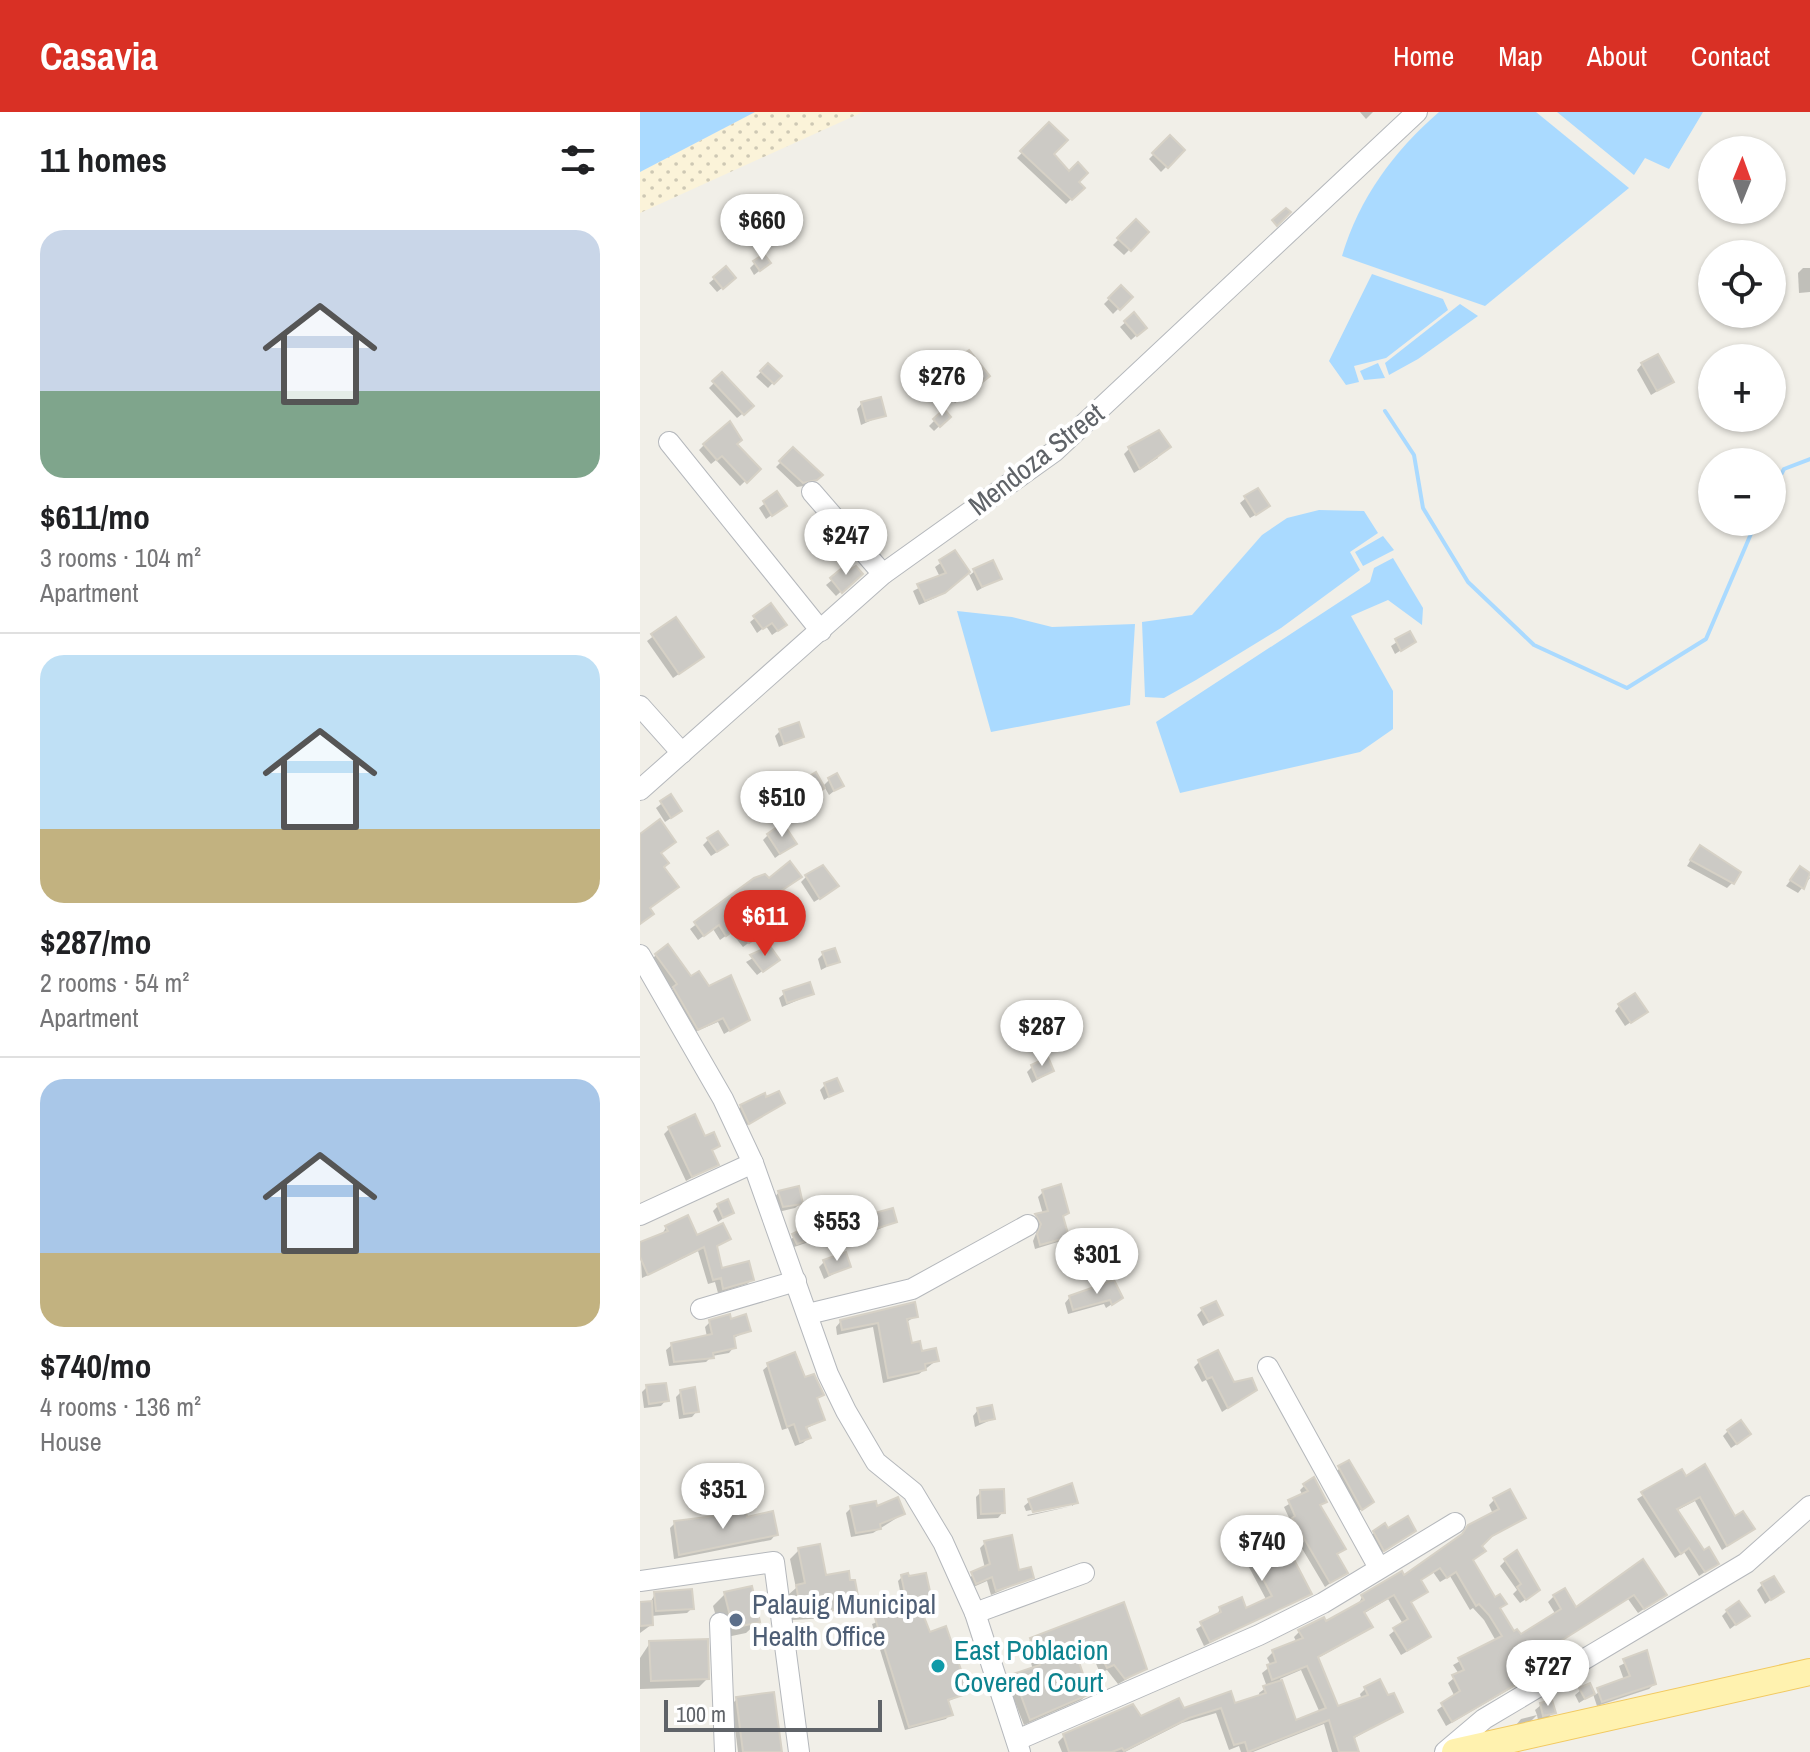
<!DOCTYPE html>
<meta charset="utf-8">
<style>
body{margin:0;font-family:"Archivo Narrow",sans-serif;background:#f2f2f2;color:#202124;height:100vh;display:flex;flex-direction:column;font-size:30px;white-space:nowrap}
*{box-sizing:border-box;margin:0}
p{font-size:26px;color:#757577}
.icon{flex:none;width:44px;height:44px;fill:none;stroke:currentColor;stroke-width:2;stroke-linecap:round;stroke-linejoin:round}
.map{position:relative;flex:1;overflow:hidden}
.drawer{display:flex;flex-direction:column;background:#fff;width:640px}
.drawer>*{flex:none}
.needle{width:52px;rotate:1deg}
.fabs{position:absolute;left:1058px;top:24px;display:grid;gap:16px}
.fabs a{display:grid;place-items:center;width:88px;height:88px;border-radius:50%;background:#fff;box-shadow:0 2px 6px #0004;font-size:40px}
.scale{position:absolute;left:24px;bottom:20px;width:218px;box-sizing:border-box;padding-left:8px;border:4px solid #5f6368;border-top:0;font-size:22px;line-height:28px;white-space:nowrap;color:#5f6368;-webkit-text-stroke:6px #fff;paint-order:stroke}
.price{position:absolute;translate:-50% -68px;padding:0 18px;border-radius:28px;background:#fff;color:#222;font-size:26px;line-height:52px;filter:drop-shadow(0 2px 4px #0008)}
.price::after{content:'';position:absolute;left:50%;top:48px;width:24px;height:18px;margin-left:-12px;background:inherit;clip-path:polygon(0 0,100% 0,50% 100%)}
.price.selected{background:#d93025;color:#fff}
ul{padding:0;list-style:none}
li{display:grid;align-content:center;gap:16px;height:424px;padding:0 40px}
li+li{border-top:2px solid #e0e0e0}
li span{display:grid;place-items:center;height:248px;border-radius:24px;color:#555}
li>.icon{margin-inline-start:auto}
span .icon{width:144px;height:144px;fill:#fffc;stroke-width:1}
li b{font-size:34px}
h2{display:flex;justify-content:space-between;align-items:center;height:96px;padding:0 40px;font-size:34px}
header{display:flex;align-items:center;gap:48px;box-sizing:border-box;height:112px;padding:0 40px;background:#d93025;color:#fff}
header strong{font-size:38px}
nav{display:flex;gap:44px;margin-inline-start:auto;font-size:28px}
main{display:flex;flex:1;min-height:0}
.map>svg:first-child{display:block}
.sand{fill:url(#sand-dots)}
.water{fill:#aadaff}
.shadow{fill:#0003;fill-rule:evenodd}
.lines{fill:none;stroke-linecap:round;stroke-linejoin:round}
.stream{stroke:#aadaff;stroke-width:4}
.building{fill:#cccac5;stroke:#d6d1c6;stroke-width:2}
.minor-casing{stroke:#b5b8bc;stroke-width:22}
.major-casing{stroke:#f2c960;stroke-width:28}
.minor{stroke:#fff;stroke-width:20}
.major{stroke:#fff2af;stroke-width:26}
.service-dot{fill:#5c6f8a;stroke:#fff;stroke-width:3}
.culture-dot{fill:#0f9aa8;stroke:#fff;stroke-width:3}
.labels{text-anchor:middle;stroke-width:8;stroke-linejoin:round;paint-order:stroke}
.street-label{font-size:28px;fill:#5f6368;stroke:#fff}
.service-label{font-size:28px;fill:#4e5e75;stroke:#fff;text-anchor:start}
.culture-label{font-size:28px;fill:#0d838f;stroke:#fff;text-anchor:start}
</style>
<header>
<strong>Casavia</strong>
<nav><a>Home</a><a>Map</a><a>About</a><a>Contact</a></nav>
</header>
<main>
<section class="drawer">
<h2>11 homes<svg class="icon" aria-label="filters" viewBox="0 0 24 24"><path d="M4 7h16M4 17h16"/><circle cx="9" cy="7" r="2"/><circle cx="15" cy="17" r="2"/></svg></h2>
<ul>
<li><span style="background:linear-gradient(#c9d6e8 65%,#7fa58c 0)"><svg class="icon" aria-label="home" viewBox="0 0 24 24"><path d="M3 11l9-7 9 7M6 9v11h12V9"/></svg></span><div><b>$611/mo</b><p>3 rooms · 104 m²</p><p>Apartment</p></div></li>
<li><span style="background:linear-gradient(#bfe0f5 70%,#c2b280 0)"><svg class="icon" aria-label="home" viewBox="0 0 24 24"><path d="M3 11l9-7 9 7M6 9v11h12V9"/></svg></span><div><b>$287/mo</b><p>2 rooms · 54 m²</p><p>Apartment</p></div></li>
<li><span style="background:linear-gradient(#a9c7e8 70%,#c2b280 0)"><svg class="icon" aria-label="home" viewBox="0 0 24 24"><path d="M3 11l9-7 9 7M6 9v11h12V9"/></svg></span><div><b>$740/mo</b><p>4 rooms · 136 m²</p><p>House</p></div></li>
</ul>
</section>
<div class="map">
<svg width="1170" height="1640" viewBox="0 0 1170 1640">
<defs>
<pattern id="sand-dots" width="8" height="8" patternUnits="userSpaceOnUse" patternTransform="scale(2)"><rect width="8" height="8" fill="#fbf3d9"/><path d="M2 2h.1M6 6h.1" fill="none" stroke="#cec8b4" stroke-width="1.8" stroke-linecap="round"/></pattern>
</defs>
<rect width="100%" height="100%" fill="#f1efe8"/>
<polygon class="sand" points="115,0 223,0 0,101 0,60"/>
<g class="water">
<polygon points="0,0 115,0 0,60"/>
<path d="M 799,0 L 896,0 L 989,76 L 845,194 L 702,144 C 719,86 754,39 799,0 Z"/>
<polygon points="917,0 1063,0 1029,57 1005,46 994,63"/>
<polygon points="732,162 803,187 808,198 746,246 714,254 719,270 706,273 689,249"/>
<polygon points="820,192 838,204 778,247 749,263 745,251"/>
<polygon points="738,251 745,266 724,268 720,259"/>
<polygon points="679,398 724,399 738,421 710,440 720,458 641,516 556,568 524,586 505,585 502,510 552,503 622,423 647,406"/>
<polygon points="743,424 754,438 723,454 715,440"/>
<polygon points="753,446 783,496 782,513 748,488 711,504 753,579 753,617 720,640 540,681 516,610 730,470 734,456"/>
<polygon points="317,499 372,505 412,515 495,512 490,593 351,620"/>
</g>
<g class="shadow">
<polygon points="720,0 733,0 726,7"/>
<polygon points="409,13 411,42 442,76 426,92 377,46"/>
<polygon points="530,26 543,38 521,60 509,47"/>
<polygon points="496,110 507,120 484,143 473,133"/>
<polygon points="115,151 123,156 114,163 110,156"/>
<polygon points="1163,156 1170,156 1170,180 1159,181 1158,161"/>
<polygon points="86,157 88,171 77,180 69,171"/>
<polygon points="481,175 490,185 473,202 464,192"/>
<polygon points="494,203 499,221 491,228 480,215"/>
<polygon points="1002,252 1032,270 1011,283 997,258"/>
<polygon points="128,253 139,264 128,276 116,265"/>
<polygon points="301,262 342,269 315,291 296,267"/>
<polygon points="82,263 106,299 97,306 69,276"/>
<polygon points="222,291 243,303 221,313 217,297"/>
<polygon points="304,299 309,305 294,319 289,314"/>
<polygon points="95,332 118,357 100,374 76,348 71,352 59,338 64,333"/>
<polygon points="489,337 517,344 518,346 494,361 484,342"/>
<polygon points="153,338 180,363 170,373 157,375 136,355"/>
<polygon points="137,382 139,398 126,407 119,396"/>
<polygon points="606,386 622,399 610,406 600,391"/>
<polygon points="315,441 330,463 335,459 359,466 337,479 328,460 297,485 279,493 273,479 300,465 295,455"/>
<polygon points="220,462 196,484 186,473 192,468"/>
<polygon points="130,494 139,518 132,523 126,514 117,521 110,510"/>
<polygon points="35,508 56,550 33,566 7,529"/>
<polygon points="769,522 774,530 755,542 751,534"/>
<polygon points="140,619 162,624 139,635 135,624"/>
<polygon points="189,668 202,673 189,683 184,674 164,690 156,677 161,671 182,675"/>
<polygon points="30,685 34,704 25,710 16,696"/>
<polygon points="128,723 154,732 135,746 123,728"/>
<polygon points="68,728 80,738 71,744 63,733"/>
<polygon points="1055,741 1098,761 1092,771 1087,776 1047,754"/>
<polygon points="1160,756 1170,766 1158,781 1146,774"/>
<polygon points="166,765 192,779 174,790 161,770"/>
<polygon points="115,768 128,768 136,782 114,816 119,823 103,835 91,820 80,828 73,817 58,828 50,817"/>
<polygon points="129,837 132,852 117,863 106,850"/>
<polygon points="183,842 198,849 181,858 178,847"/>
<polygon points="16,843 68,877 108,908 84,922 78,910 52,921 29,881 33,878 11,848"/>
<polygon points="145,881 172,882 142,895 139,886"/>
<polygon points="980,893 1000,904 985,914 975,899"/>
<polygon points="392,955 412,959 392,971 387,960"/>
<polygon points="185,973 200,978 184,988 180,978"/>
<polygon points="125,988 142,991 104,1015 96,1000 101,994"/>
<polygon points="29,1017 78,1034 70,1040 76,1052 46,1069 24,1022"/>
<polygon points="139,1080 161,1091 155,1096 138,1100 134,1086"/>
<polygon points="403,1080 427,1101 421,1107 426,1124 421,1129 395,1137 393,1129 397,1119 391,1109 403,1102 398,1085"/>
<polygon points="78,1094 92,1100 78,1110 73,1099"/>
<polygon points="181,1101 213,1108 208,1114 195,1116 190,1123 151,1136 148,1129 162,1120 160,1107 165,1102"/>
<polygon points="232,1104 255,1110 230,1121 226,1109"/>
<polygon points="26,1115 56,1126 88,1126 75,1136 81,1158 112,1167 107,1172 78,1181 75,1170 68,1172 58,1139 2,1166 0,1132 22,1123"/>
<polygon points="185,1149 209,1154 184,1167 179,1155"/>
<polygon points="430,1185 481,1186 466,1196 464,1192 428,1202 425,1191"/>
<polygon points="563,1197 581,1203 563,1214 557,1203"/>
<polygon points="276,1204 265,1211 270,1233 297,1248 279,1262 243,1271 233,1215 197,1223 196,1215 201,1209"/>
<polygon points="105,1205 109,1218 92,1227 94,1235 89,1241 72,1244 66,1250 29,1254 26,1238 32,1233 67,1225 65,1215 70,1210"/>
<polygon points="559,1250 593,1272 615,1278 582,1300 566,1268 562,1270 554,1255"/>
<polygon points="129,1253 164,1268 181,1283 176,1288 183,1308 165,1317 168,1326 163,1331 155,1334 148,1316 142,1318 123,1258"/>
<polygon points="7,1275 26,1288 21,1294 4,1296 2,1280"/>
<polygon points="41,1280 57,1299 52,1305 39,1307 36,1285"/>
<polygon points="338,1298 353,1307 335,1315 333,1304"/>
<polygon points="1088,1319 1104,1327 1091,1336 1083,1324"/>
<polygon points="708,1350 732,1390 716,1401 694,1361"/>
<polygon points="1041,1360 1094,1407 1112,1417 1082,1438 1055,1389 1036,1399 1063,1440 1077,1452 1059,1464 1044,1440 1035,1446 997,1387"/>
<polygon points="430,1373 436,1391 432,1394 432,1390 386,1399 384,1394 390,1389"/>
<polygon points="665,1373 685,1389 679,1395 704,1437 695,1444 705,1460 685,1475 648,1413 651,1410 644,1395 663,1384 660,1378"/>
<polygon points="341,1380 363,1400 358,1406 337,1407 336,1385"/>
<path d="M 854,1388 L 883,1405 L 845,1429 L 831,1449 L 873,1522 L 880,1525 L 916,1503 L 908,1490 L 914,1484 L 935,1497 L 1002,1450 L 1024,1483 L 998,1501 L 988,1487 L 895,1545 L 901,1556 L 896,1562 L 806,1614 L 797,1598 L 815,1585 L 808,1571 L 819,1562 L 813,1553 L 856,1529 L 844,1508 L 833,1496 L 830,1498 L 810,1464 L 800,1470 L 793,1460 L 780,1469 L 786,1480 L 769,1492 L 788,1524 L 783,1530 L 761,1543 L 749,1523 L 763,1512 L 748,1487 L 723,1502 L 730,1515 L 725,1520 L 676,1547 L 697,1597 L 722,1588 L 720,1582 L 725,1577 L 748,1586 L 761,1599 L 713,1627 L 717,1640 L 692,1640 L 684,1612 L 613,1640 L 601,1640 L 599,1634 L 589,1638 L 576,1601 L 542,1611 L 485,1640 L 422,1640 L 418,1630 L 424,1624 L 500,1606 L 594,1594 L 620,1585 L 619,1581 L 627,1575 L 622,1561 L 631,1554 L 627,1546 L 633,1540 L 657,1531 L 654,1525 L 659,1520 L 686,1511 L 718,1493 L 722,1485 L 764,1466 L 819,1427 L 829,1415 L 853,1402 L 849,1393 ZM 661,1558 L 680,1601 L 655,1610 L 640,1567 Z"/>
<polygon points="432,1394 388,1404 387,1403"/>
<polygon points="211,1396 235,1397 263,1402 233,1421 211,1425 206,1401"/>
<polygon points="105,1407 136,1422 131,1428 34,1447 30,1416 35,1411"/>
<polygon points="619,1412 669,1482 564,1534 556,1517 576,1505 580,1497 605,1499 627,1489 594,1427"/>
<polygon points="774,1419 739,1442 729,1426 735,1420"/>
<polygon points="345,1431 378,1461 392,1465 351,1483 347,1469 331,1476 327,1467 345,1456 340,1436"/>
<polygon points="159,1438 185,1466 216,1484 207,1493 196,1495 188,1506 152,1508 148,1483 156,1476 150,1447"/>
<polygon points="865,1449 892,1483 880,1491 873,1482 877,1478 860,1454"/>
<polygon points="284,1463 289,1483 276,1490 288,1522 327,1581 306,1590 310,1602 306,1607 265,1618 232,1512 264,1499 258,1469 262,1465"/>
<polygon points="1122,1473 1141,1480 1125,1492 1117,1478"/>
<polygon points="15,1482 52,1496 47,1501 11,1504 11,1513 0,1521 0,1492 10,1491"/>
<polygon points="85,1482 118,1510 106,1521 82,1526 73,1494"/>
<polygon points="483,1493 505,1557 478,1572 467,1558 460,1561 454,1547 438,1553 448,1582 441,1588 384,1613 367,1570 374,1564 393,1557 385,1534 391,1527"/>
<polygon points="1087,1499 1107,1504 1090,1517 1082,1504"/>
<polygon points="10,1531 67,1567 59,1575 0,1577 0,1546"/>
<polygon points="1006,1541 1014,1572 1009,1577 957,1594 953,1582 939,1591 935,1583 941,1578 949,1574 954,1583 984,1568 979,1554"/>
<polygon points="97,1587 140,1640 98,1640 92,1592"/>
<polygon points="901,1593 913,1600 908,1606 898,1608 897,1603 891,1609 876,1613 881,1607 897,1603 895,1598"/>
</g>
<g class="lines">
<g class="stream">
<polyline points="745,299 774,343 783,396 828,470 894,533 987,576 1066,527 1116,410"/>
<polyline points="1132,380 1144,357 1170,347"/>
</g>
</g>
<g class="building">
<polygon points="409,10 428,28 414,42 429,59 438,50 448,61 439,70 445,76 432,88 380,39"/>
<polygon points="530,23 545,38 528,56 512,41"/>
<polygon points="646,96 651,100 637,114 632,108"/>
<polygon points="496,107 509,120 491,139 477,126"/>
<polygon points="124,142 131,151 120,159 113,149"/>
<polygon points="86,154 96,166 83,177 73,165"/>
<polygon points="481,173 493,185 480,198 468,186"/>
<polygon points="494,200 507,216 497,224 484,209"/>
<polygon points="329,238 350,264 321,287 299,260"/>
<polygon points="1018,242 1034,270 1017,279 1001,251"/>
<polygon points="128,251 142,264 134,272 120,259"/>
<polygon points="82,260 114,294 104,303 72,269"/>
<polygon points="241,285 246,304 226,309 221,290"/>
<polygon points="304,297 311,305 300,315 293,307"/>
<polygon points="90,309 102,328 97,332 121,357 107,371 82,344 77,348 63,332"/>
<polygon points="519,318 531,335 500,357 488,335"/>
<polygon points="153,335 183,363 177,368 163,371 139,349"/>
<polygon points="618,376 630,394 616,403 604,384"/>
<polygon points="137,379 147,394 132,404 123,389"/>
<polygon points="315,438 330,460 305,481 285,489 277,472 306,461 299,448"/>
<polygon points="353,448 362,467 342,475 333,457"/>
<polygon points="207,452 211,457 216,454 223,462 202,481 190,466"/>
<polygon points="131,491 147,513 138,519 132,511 123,517 113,504"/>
<polygon points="36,505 64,545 39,562 11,522"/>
<polygon points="770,519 776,530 761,539 755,527"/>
<polygon points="159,610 164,625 144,632 139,617"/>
<polygon points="176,660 185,676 170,686 160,670"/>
<polygon points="197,661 204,674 194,679 188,666"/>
<polygon points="31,682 42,699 31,706 20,689"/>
<polygon points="20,707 36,730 21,741 29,751 24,755 39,775 10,796 14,802 0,812 0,722"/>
<polygon points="143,711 157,732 140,742 127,722"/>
<polygon points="78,719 88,733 77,740 67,726"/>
<polygon points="1060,733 1101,760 1094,772 1050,748"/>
<polygon points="150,749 162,765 138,781 147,793 116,816 122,823 109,831 97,816 86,824 79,813 64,824 54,810 114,766 125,762 129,766"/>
<polygon points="183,753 199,774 180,787 165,763"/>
<polygon points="1160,754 1170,761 1164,777 1150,768"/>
<polygon points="28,832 51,864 59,859 69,874 91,863 110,908 90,919 83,906 58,918 33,875 37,872 15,842"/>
<polygon points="130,834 140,848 123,860 110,843"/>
<polygon points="195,836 200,850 187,854 182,840"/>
<polygon points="170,870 174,882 147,891 143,879"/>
<polygon points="995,881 1008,900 991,911 978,892"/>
<polygon points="408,945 414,959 397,967 391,953"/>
<polygon points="197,966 203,979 189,985 184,971"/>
<polygon points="139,979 145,991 109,1012 100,993 125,981 126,985"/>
<polygon points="55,1002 65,1024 74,1020 80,1034 72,1038 79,1053 52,1065 28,1015"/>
<polygon points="421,1072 429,1101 423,1104 429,1125 400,1133 397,1122 401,1112 395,1102 408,1099 402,1078"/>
<polygon points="159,1074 163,1092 143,1095 138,1079"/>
<polygon points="88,1087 94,1101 83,1106 77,1092"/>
<polygon points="212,1094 215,1109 196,1112 198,1118 157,1132 152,1122 167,1115 164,1100 182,1095 183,1099"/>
<polygon points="253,1096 257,1110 235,1117 231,1102"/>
<polygon points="48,1103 57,1123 83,1111 91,1127 77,1134 82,1156 109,1149 114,1168 83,1177 81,1166 73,1168 64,1135 8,1163 0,1145 0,1130 28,1119 25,1114"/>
<polygon points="206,1140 211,1155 189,1163 183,1148"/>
<polygon points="474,1168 483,1186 472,1193 470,1188 433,1198 429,1184"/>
<polygon points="576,1189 583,1203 569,1210 561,1196"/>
<polygon points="275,1190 278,1205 267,1207 272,1231 280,1229 282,1239 296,1236 299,1249 285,1252 286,1258 248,1266 238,1211 202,1218 200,1208"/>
<polygon points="90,1202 91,1207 106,1202 111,1219 94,1224 96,1236 73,1241 74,1246 34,1250 31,1231 72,1222 69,1208"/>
<polygon points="578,1238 594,1270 612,1266 617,1278 588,1296 572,1265 567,1267 558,1248"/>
<polygon points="155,1240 165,1265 174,1262 184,1283 177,1286 185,1308 166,1315 171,1326 160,1330 154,1312 147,1315 127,1251"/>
<polygon points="26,1271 29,1289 9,1292 6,1273"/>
<polygon points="55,1275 59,1300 44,1302 40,1278"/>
<polygon points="352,1293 355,1307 340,1310 337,1296"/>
<polygon points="1101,1308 1111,1322 1097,1332 1087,1318"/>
<polygon points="709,1348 734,1390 722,1398 698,1354"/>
<polygon points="1065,1352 1095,1404 1103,1399 1115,1417 1087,1434 1060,1385 1037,1397 1064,1438 1069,1435 1079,1452 1065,1460 1049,1436 1041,1442 1001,1380 1042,1357 1046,1364"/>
<polygon points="674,1365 687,1390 680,1393 706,1437 697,1442 708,1461 690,1471 652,1406 655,1404 648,1388 668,1379 663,1372"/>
<polygon points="432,1371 438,1391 393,1400 388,1387"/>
<polygon points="364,1377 365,1401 341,1402 340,1378"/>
<polygon points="870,1377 886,1406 852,1424 842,1434 846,1439 833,1448 855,1485 860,1482 867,1492 860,1496 874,1519 877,1517 881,1522 921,1497 913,1483 925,1476 936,1495 1003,1447 1027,1483 1004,1497 994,1483 897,1544 904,1556 812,1610 801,1591 820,1579 812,1563 824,1558 818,1546 862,1524 849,1503 839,1492 836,1494 816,1460 807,1466 800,1456 781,1468 788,1480 771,1490 791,1525 767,1539 753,1516 768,1507 754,1483 724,1500 733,1515 678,1545 698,1594 728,1583 724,1575 740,1567 748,1583 754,1581 763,1600 714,1625 719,1640 699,1640 689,1608 608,1640 605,1630 594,1633 581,1596 549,1606 484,1639 482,1636 472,1640 429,1640 423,1622 493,1592 501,1604 539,1586 544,1596 591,1579 595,1591 626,1581 623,1574 642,1568 656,1608 686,1596 667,1554 632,1568 627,1553 636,1550 632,1538 663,1526 658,1518 684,1505 686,1509 724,1488 721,1483 762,1459 764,1463 822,1422 828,1413 859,1397 853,1386"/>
<polygon points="258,1385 265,1402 240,1412 241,1417 216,1421 210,1394 236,1389 237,1394"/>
<polygon points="133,1399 138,1423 39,1443 34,1409 106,1400 107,1405"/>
<polygon points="768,1404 776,1419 744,1439 733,1419 745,1411 748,1416"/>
<polygon points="620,1409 625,1419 636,1413 672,1482 570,1530 560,1510 581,1500 579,1495 602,1485 606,1496 632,1484 598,1420"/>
<polygon points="372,1423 379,1458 391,1455 394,1466 356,1479 352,1465 336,1472 331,1460 350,1452 344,1429"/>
<polygon points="180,1432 186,1463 209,1459 210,1468 215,1468 218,1484 197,1490 199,1498 161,1500 156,1473 165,1471 158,1436"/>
<polygon points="877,1438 900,1478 886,1488 877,1475 881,1472 864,1447"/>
<polygon points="268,1461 269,1464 286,1461 291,1484 277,1487 290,1520 306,1514 329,1581 308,1588 313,1603 269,1615 235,1506 268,1496 261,1463"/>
<polygon points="1134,1464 1144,1480 1131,1488 1121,1471"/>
<polygon points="112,1474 120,1510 93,1516 84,1480"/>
<polygon points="52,1477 54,1497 16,1499 14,1480"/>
<polygon points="12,1489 13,1513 0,1514 0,1490"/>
<polygon points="1099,1489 1110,1504 1096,1513 1086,1498"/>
<polygon points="484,1490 507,1557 485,1567 474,1553 467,1556 460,1542 439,1550 450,1582 390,1608 373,1562 400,1553 390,1526"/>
<polygon points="68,1527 69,1567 11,1569 9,1529"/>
<polygon points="1007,1538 1016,1572 962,1590 957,1576 990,1564 983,1547"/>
<polygon points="950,1571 955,1582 945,1587 939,1576"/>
<polygon points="134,1580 142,1640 103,1640 96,1585"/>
<polygon points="912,1588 916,1601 903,1604 900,1591"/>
</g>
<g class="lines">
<g class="minor-casing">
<g id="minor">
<polyline points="29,330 181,519"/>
<polyline points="172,380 243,462"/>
<polyline points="0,594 42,641"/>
<polyline points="0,678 243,462 415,339 777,0"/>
<polyline points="0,843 83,987 113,1051 188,1262 206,1299 236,1350 273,1380 303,1430 335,1501 380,1640"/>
<polyline points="0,1103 113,1051"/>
<polyline points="61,1197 156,1169"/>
<polyline points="168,1202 272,1177 388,1113"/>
<polyline points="628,1255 739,1456"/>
<polyline points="0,1469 134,1450 159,1640"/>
<polyline points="335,1501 444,1461"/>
<polyline points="80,1511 85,1640"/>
<polyline points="377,1628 619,1523 683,1491 815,1411"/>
<polyline points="805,1640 844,1607 1106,1451 1170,1394"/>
</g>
</g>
<g class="major-casing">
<polyline id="major" points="815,1640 1170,1560"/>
</g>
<use href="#minor" class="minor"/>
<use href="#major" class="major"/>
</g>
<circle class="service-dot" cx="96" cy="1508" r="8"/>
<circle class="culture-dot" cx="298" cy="1554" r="8"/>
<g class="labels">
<g class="street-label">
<text transform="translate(396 347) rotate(-38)" y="10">Mendoza Street</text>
</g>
<g class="service-label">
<text x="112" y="1502">Palauig Municipal<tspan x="112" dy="32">Health Office</tspan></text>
</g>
<g class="culture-label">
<text x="314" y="1548">East Poblacion<tspan x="314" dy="32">Covered Court</tspan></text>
</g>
</g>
</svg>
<div class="fabs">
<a><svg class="needle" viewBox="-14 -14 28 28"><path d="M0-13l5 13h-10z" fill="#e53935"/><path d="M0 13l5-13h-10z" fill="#757577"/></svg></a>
<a><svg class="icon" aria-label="locate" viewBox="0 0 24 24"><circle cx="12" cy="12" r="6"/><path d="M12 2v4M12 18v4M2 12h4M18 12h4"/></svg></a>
<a>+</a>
<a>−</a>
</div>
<div class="scale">100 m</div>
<b class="price" style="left:122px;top:150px">$660</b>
<b class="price" style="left:302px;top:306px">$276</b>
<b class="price" style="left:206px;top:465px">$247</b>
<b class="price" style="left:142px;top:727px">$510</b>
<b class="price selected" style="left:125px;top:846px">$611</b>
<b class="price" style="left:402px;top:956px">$287</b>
<b class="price" style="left:197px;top:1151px">$553</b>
<b class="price" style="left:457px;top:1184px">$301</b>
<b class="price" style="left:83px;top:1419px">$351</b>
<b class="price" style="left:622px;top:1471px">$740</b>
<b class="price" style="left:908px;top:1596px">$727</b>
</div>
</main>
